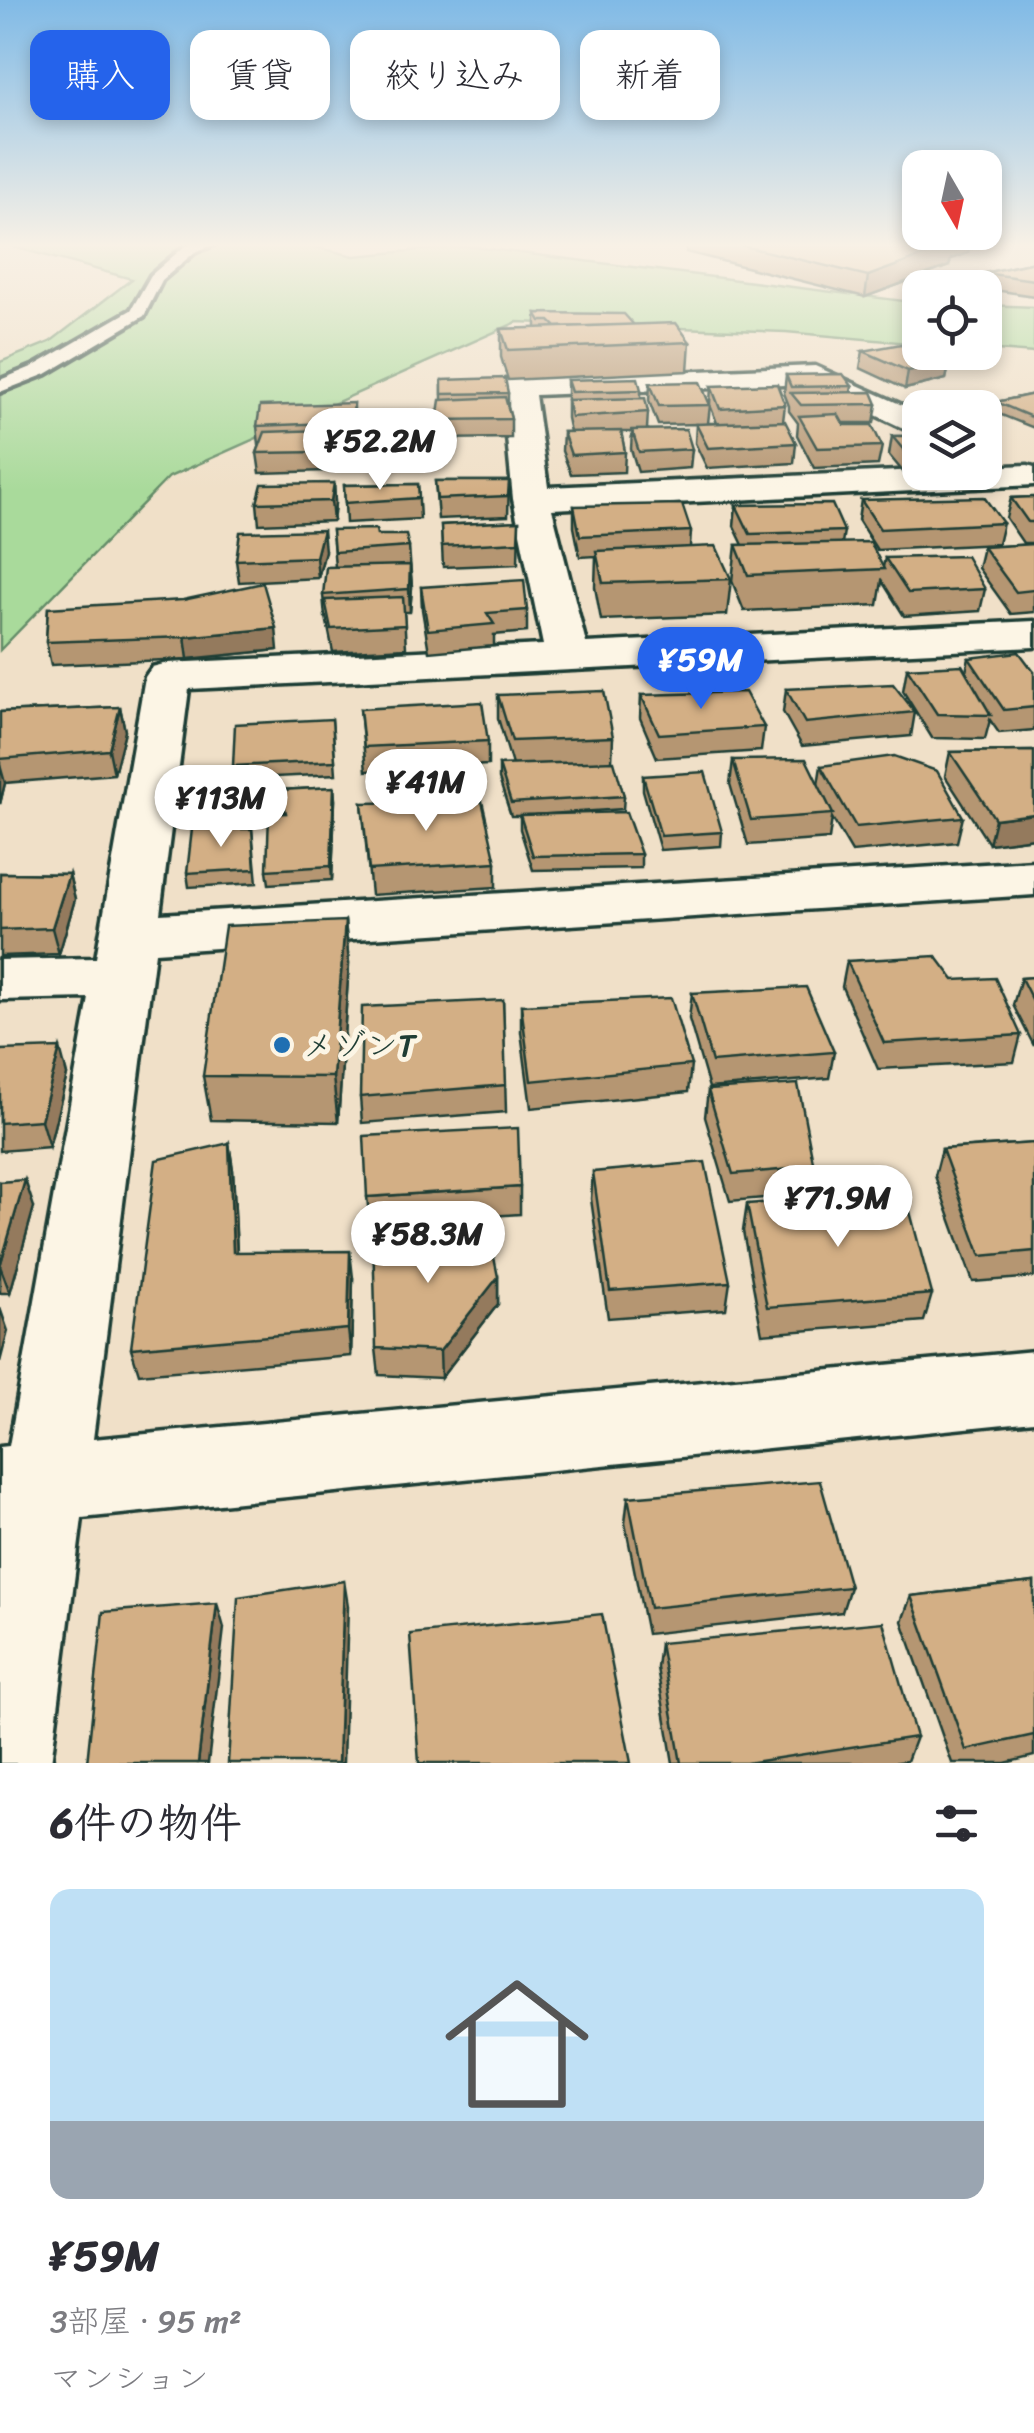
<!DOCTYPE html>
<html lang="ja">
<meta charset="utf-8">
<style>
body{margin:0;font-family:Sriracha,"Klee One",sans-serif;background:#f7f7f7;color:#2b2b33;height:100vh;display:flex;flex-direction:column;font-size:38px;white-space:nowrap}
*{box-sizing:border-box;margin:0}
p{font-size:32px;color:#7c7c81}
.icon{flex:none;width:55px;height:55px;fill:none;stroke:currentColor;stroke-width:2;stroke-linecap:round;stroke-linejoin:round}
.map{position:relative;height:1763px;overflow:hidden}
.side{display:flex;flex-direction:column;background:#fff;flex:1}
.side>*{flex:none}
.guide{position:absolute;left:30px;top:30px;width:975px;height:90px;display:flex;gap:20px}
.needle{width:65px;rotate:171deg}
.buttons{position:absolute;left:902px;top:150px;display:grid;gap:20px}
.buttons a{display:grid;place-items:center;width:100px;height:100px;border-radius:20px;background:#fff;box-shadow:0 5px 15px #0003;font-size:50px}
.price{position:absolute;translate:-50% -85px;padding:0 22px;border-radius:35px;background:#fff;color:#222;font-size:32px;line-height:65px;filter:drop-shadow(0 2px 5px #0008)}
.price::after{content:'';position:absolute;left:50%;top:60px;width:30px;height:22px;margin-left:-15px;background:inherit;clip-path:polygon(0 0,100% 0,50% 100%)}
.price.selected{background:#2563eb;color:#fff}
ul{padding:0;list-style:none}
li{display:grid;align-content:center;gap:20px;height:530px;padding:0 50px}
li+li{border-top:2px solid #e1e1e2}
li span{display:grid;place-items:center;height:310px;border-radius:20px;color:#555}
li>.icon{margin-inline-start:auto}
span .icon{width:180px;height:180px;fill:#fffc;stroke-width:1}
li b{font-size:42px}
h2{display:flex;justify-content:space-between;align-items:center;height:120px;padding:0 50px;font-size:42px}
.chip{padding:0 35px;border-radius:20px;background:#fff;box-shadow:0 5px 15px #0003;font-size:35px;line-height:90px}
.chip.selected{background:#2563eb;color:#fff}
.map>svg:first-child{display:block}
.green{fill:#a9da9b;stroke:#648c68;stroke-width:2.5}
.lines{fill:none;stroke-linecap:round;stroke-linejoin:round}
.lane-casing{stroke:#1f3d34;stroke-width:8}
.street-casing{stroke:#1f3d34;stroke-width:7}
.lane{fill:#fcf5e5;fill-rule:evenodd}
.street{fill:#fcf5e5;fill-rule:evenodd}
.wall{fill:#b59672;stroke:#1f3d34;stroke-width:2.5;fill-rule:evenodd}
.shaded-wall{fill:#947a5d;stroke:#1f3d34;stroke-width:2.5}
.building{fill:#d3af85;stroke:#1f3d34;stroke-width:2.5}
.poi-dot{fill:#1f6fb2;stroke:#fcf5e5;stroke-width:4}
.labels{text-anchor:middle;stroke-width:10;stroke-linejoin:round;paint-order:stroke}
.poi-label{font-size:32px;fill:#1f3d34;stroke:#fcf5e5;text-anchor:start}
</style>
<div class="map">
<svg width="1034" height="1763" viewBox="0 0 1034 1763">
<rect width="100%" height="100%" fill="#f0e0c8"/>
<filter id="ink" filterUnits="userSpaceOnUse"><feTurbulence type="fractalNoise" baseFrequency=".01" numOctaves="2"/><feDisplacementMap in="SourceGraphic" scale="20" xChannelSelector="R" yChannelSelector="G"/><feConvolveMatrix kernelMatrix="1 2 1 2 8 2 1 2 1" color-interpolation-filters="sRGB"/></filter>
<g filter="url(#ink)">
<g class="green">
<polygon points="37,243 298,243 354,256 466,246 920,303 920,344 786,332 517,322 169,477 0,650 0,362 50,342 132,279 14,247"/>
<polygon points="985,305 1034,307 1034,353 985,349"/>
</g>
<g class="lines">
<g class="lane-casing">
<polygon id="lane" points="194,243 217,243 195,252 162,280 144,316 46,374 0,392 0,380 34,366 131,310 151,275 185,246"/>
</g>
<g class="street-casing">
<polygon id="street" points="815,366 920,413 920,436 810,384 535,395 548,487 920,470 985,472 985,467 1028,465 1034,467 1034,485 552,509 586,643 1034,621 1034,647 189,689 160,914 1034,861 1034,895 155,952 93,1439 1034,1351 1034,1421 82,1518 51,1763 0,1763 0,1447 9,1446 89,998 0,1000 0,960 96,958 145,677 152,667 168,663 543,645 513,499 502,386 507,379"/>
</g>
<use href="#lane" class="lane"/>
<use href="#street" class="street"/>
</g>
<g class="wall">
<polygon points="686,243 969,243 968,253 951,259 949,266 865,297 686,252"/>
<polygon points="1034,262 1034,296 981,288 984,273"/>
<polygon points="536,313 634,325 690,342 688,371 508,380 501,357 501,329 536,328"/>
<polygon points="863,351 950,361 946,379 905,389 860,368"/>
<polygon points="786,375 852,386 851,392 877,404 874,423 843,423 882,446 878,465 814,468 797,435 798,423 789,411 789,406 784,393"/>
<polygon points="442,380 508,393 508,407 511,419 511,438 438,439 437,420 442,400"/>
<polygon points="567,380 641,390 641,398 648,412 647,429 692,449 690,468 638,472 631,449 632,432 621,432 625,452 624,472 571,474 562,451 563,432 570,432 567,418"/>
<path d="M 650,383 L 710,404 L 711,386 L 785,405 L 783,421 L 796,443 L 794,463 L 707,468 L 695,443 L 696,424 L 658,425 L 649,401 ZM 710,405 L 717,423 L 708,423 Z"/>
<polygon points="1034,394 1034,428 994,412 996,402"/>
<polygon points="354,403 354,429 421,427 421,460 344,463 343,442 323,442 325,471 260,473 257,453 260,445 259,445 257,426"/>
<polygon points="892,436 920,436 920,472 904,473 889,455"/>
<polygon points="435,481 509,481 508,516 438,519"/>
<polygon points="334,483 335,503 333,521 259,524 257,503"/>
<polygon points="418,484 420,519 346,523 344,485"/>
<polygon points="1034,497 1034,543 1023,543 1006,518 1011,498"/>
<polygon points="861,500 1003,523 998,544 877,550 858,520"/>
<polygon points="736,505 844,531 842,543 883,567 885,558 985,589 980,611 904,616 882,581 878,605 744,611 732,581 736,545 743,545 734,526"/>
<polygon points="574,506 691,531 690,547 731,579 727,615 601,620 595,587 596,556 580,557 574,527"/>
<polygon points="519,521 518,564 443,567 441,525"/>
<polygon points="332,530 377,535 409,547 412,587 410,612 404,612 406,648 333,652 326,617 325,617 323,595 335,567"/>
<polygon points="1034,544 1034,612 1011,614 978,568 983,547"/>
<polygon points="325,551 318,578 239,582 236,560"/>
<polygon points="421,587 527,610 527,632 494,635 494,646 429,652 422,609"/>
<polygon points="48,608 278,650 188,659 51,665 46,642"/>
<polygon points="969,658 1034,672 1034,730 999,733 990,720 985,739 932,738 903,691 907,668 966,672"/>
<polygon points="786,689 915,712 911,736 802,746 783,712"/>
<polygon points="498,695 613,737 612,761 624,796 623,809 534,815 641,854 641,868 533,870 520,829 520,816 511,816 499,779 499,765 512,765 498,718"/>
<polygon points="641,695 764,727 761,751 657,758 640,718"/>
<polygon points="120,707 125,731 114,774 5,783 0,804 0,712"/>
<polygon points="360,709 488,741 488,765 366,771"/>
<polygon points="332,719 336,774 235,779 233,766"/>
<polygon points="1034,751 1034,838 989,844 945,776 950,752"/>
<polygon points="733,760 818,785 821,766 963,817 957,842 852,852 832,818 829,839 748,845 730,784"/>
<polygon points="643,776 722,832 721,846 660,850 643,790"/>
<polygon points="334,787 335,800 332,880 269,884 267,870 285,813 281,790"/>
<polygon points="362,803 496,862 496,887 371,895"/>
<polygon points="252,829 257,883 189,887 187,873"/>
<polygon points="0,873 69,874 75,899 59,954 0,956"/>
<polygon points="345,921 349,964 338,1122 211,1120 203,1076"/>
<polygon points="847,961 954,980 1021,1035 1014,1062 878,1069 842,987"/>
<polygon points="1034,977 1034,1046 1013,1005 1021,978"/>
<polygon points="692,993 834,1052 829,1078 709,1088 689,1019"/>
<polygon points="503,1000 506,1112 362,1123 360,1097"/>
<polygon points="521,1005 691,1065 688,1092 531,1108 521,1032"/>
<polygon points="0,1050 67,1075 49,1147 0,1151"/>
<polygon points="708,1090 814,1167 809,1194 730,1201 705,1117"/>
<polygon points="229,1143 233,1170 237,1252 353,1278 351,1356 139,1374 131,1348"/>
<polygon points="1034,1143 1034,1277 973,1282 935,1176 942,1149"/>
<polygon points="593,1172 730,1282 726,1309 608,1318 591,1199"/>
<polygon points="0,1182 34,1207 10,1293 0,1293"/>
<polygon points="520,1187 520,1214 370,1224 367,1197"/>
<polygon points="747,1204 932,1294 924,1321 762,1334 743,1231"/>
<polygon points="498,1277 498,1304 441,1378 379,1375 376,1348"/>
<polygon points="628,1497 850,1587 842,1612 647,1634 625,1523"/>
<polygon points="1034,1582 1034,1756 1005,1763 952,1763 902,1621 911,1596"/>
<polygon points="660,1643 916,1737 907,1761 891,1763 673,1763 657,1668"/>
</g>
<g class="shaded-wall">
<polygon points="944,243 969,243 968,253 951,259 949,266 865,297 868,276"/>
<polygon points="950,361 946,379 905,389 908,371"/>
<polygon points="334,483 335,503 333,521 331,501"/>
<polygon points="323,530 325,551 318,578 316,557"/>
<polygon points="410,565 412,587 410,612 409,589"/>
<polygon points="276,628 278,650 188,659 185,637"/>
<polygon points="120,707 125,731 114,774 109,750"/>
<polygon points="0,765 5,783 0,804"/>
<polygon points="334,787 335,800 332,880 331,866"/>
<polygon points="1034,814 1034,838 989,844 995,819"/>
<polygon points="69,874 75,899 59,954 52,928"/>
<polygon points="345,921 349,964 338,1122 333,1077"/>
<polygon points="60,1048 67,1075 49,1147 41,1120"/>
<polygon points="229,1143 233,1170 238,1279 233,1252"/>
<polygon points="25,1180 34,1207 10,1293 0,1266"/>
<polygon points="350,1251 353,1278 351,1356 348,1329"/>
<polygon points="498,1277 498,1304 441,1378 440,1351"/>
<polygon points="0,1308 8,1331 0,1362"/>
<polygon points="344,1581 348,1606 343,1763 338,1763"/>
<polygon points="217,1603 224,1628 208,1763 198,1763"/>
</g>
<g class="building">
<polygon points="731,243 944,243 953,245 868,276"/>
<polygon points="1034,262 1034,280 984,273"/>
<polygon points="536,313 624,314 634,325 556,327 550,321 541,321"/>
<polygon points="676,323 690,342 508,350 501,329"/>
<polygon points="901,344 920,351 920,352 926,352 950,361 908,371 863,351"/>
<polygon points="843,374 852,386 791,387 786,375"/>
<polygon points="505,378 508,393 442,394 442,380"/>
<polygon points="638,378 641,390 571,392 567,380"/>
<polygon points="700,382 710,405 659,406 650,383"/>
<polygon points="777,384 785,405 720,409 711,386"/>
<polygon points="872,392 877,404 801,405 791,393"/>
<polygon points="1034,394 1034,418 996,402"/>
<polygon points="505,397 511,419 437,420 440,400"/>
<polygon points="645,398 648,412 571,417 567,400"/>
<polygon points="354,403 352,422 257,426 260,406"/>
<polygon points="838,414 844,425 872,425 882,446 817,448 799,416"/>
<polygon points="785,421 796,443 708,448 696,424"/>
<polygon points="421,427 421,441 342,443 344,429"/>
<polygon points="686,429 692,449 639,452 632,430"/>
<polygon points="322,430 323,452 257,453 265,432"/>
<polygon points="621,431 625,452 571,455 563,432"/>
<polygon points="892,436 920,436 920,453 907,454"/>
<polygon points="435,481 509,481 508,496 437,499"/>
<polygon points="334,483 331,501 257,503 262,484"/>
<polygon points="418,484 419,498 345,503 344,485"/>
<polygon points="984,497 1003,523 880,529 861,500"/>
<polygon points="1034,497 1034,522 1028,522 1011,498"/>
<polygon points="682,504 691,531 580,536 574,506"/>
<polygon points="832,504 844,531 750,534 736,505"/>
<polygon points="519,521 518,542 442,546 441,525"/>
<polygon points="376,529 377,535 406,535 409,547 334,552 332,530"/>
<polygon points="323,530 316,557 236,560 240,532"/>
<polygon points="870,542 884,569 748,575 736,545"/>
<polygon points="1034,544 1034,590 1016,592 983,547"/>
<polygon points="716,546 731,579 603,583 596,551"/>
<polygon points="966,556 985,589 908,593 885,558"/>
<polygon points="410,565 409,589 323,595 326,567"/>
<polygon points="524,580 527,610 487,613 494,624 428,630 421,587"/>
<polygon points="263,583 276,628 185,637 46,642 48,608 183,600"/>
<polygon points="403,597 405,625 331,629 325,600"/>
<polygon points="1019,652 1034,672 1034,707 1004,710 969,658"/>
<polygon points="962,665 991,715 937,714 907,668"/>
<polygon points="893,684 915,712 805,723 786,689"/>
<polygon points="604,691 613,737 512,741 498,695"/>
<polygon points="745,692 764,727 659,734 641,695"/>
<polygon points="482,702 488,741 364,747 360,709"/>
<polygon points="120,707 109,750 0,759 0,712"/>
<polygon points="332,719 335,761 233,766 235,724"/>
<polygon points="1034,751 1034,814 995,819 950,752"/>
<polygon points="894,756 937,771 963,817 856,827 821,766"/>
<polygon points="806,759 833,814 751,820 733,760"/>
<polygon points="614,761 624,796 511,803 499,765"/>
<polygon points="705,772 722,832 661,836 643,776"/>
<polygon points="334,787 331,866 267,870 269,814 286,813 281,790"/>
<polygon points="482,801 496,862 369,870 362,803"/>
<polygon points="626,812 641,854 533,856 520,815"/>
<polygon points="192,829 252,829 255,869 187,873"/>
<polygon points="0,873 69,874 52,928 0,930"/>
<polygon points="345,921 333,1077 203,1076 225,926"/>
<polygon points="936,956 954,980 995,978 1021,1035 884,1043 847,961"/>
<polygon points="1034,977 1034,1004 1021,978"/>
<polygon points="806,987 834,1052 712,1062 692,993"/>
<polygon points="671,998 691,1065 531,1081 521,1005"/>
<polygon points="503,1000 506,1085 360,1097 362,1007"/>
<polygon points="60,1048 41,1120 0,1123 0,1050"/>
<polygon points="798,1084 814,1167 733,1174 708,1090"/>
<polygon points="518,1128 520,1187 367,1197 364,1136"/>
<polygon points="229,1143 233,1252 350,1251 348,1329 131,1348 156,1160"/>
<polygon points="1034,1143 1034,1251 981,1256 942,1149"/>
<polygon points="705,1162 730,1282 610,1291 593,1172"/>
<polygon points="25,1180 0,1266 0,1182"/>
<polygon points="905,1193 932,1294 767,1307 747,1204"/>
<polygon points="489,1233 498,1277 440,1351 376,1348 373,1235"/>
<polygon points="820,1481 850,1587 650,1608 628,1497"/>
<polygon points="344,1581 338,1763 228,1763 238,1597"/>
<polygon points="1034,1582 1034,1735 966,1750 911,1596"/>
<polygon points="217,1603 198,1763 87,1763 103,1612"/>
<polygon points="602,1614 631,1763 419,1763 410,1634"/>
<polygon points="883,1622 916,1737 746,1763 681,1763 660,1643"/>
</g>
</g>
<linearGradient id="sky" x2="0" y2="1"><stop stop-color="#80bae6"/><stop offset="0.5" stop-color="#f8f1e6"/><stop offset="1" stop-color="#f8f1e6" stop-opacity="0"/></linearGradient>
<rect width="1034" height="490" fill="url(#sky)"/>
<circle class="poi-dot" cx="282" cy="1045" r="10"/>
<g class="labels">
<g class="poi-label">
<text x="302" y="1056">メゾンT</text>
</g>
</g>
</svg>
<div class="buttons">
<a><svg class="needle" viewBox="-14 -14 28 28"><path d="M0-13l5 13h-10z" fill="#e53935"/><path d="M0 13l5-13h-10z" fill="#7c7c81"/></svg></a>
<a><svg class="icon" aria-label="locate" viewBox="0 0 24 24"><circle cx="12" cy="12" r="6"/><path d="M12 2v4M12 18v4M2 12h4M18 12h4"/></svg></a>
<a><svg class="icon" aria-label="layers" viewBox="0 0 24 24"><path d="M12 4l9 5-9 5-9-5zM3 14l9 5 9-5"/></svg></a>
</div>
<b class="price" style="left:380px;top:493px">¥52.2M</b>
<b class="price selected" style="left:701px;top:712px">¥59M</b>
<b class="price" style="left:426px;top:834px">¥41M</b>
<b class="price" style="left:221px;top:850px">¥113M</b>
<b class="price" style="left:838px;top:1250px">¥71.9M</b>
<b class="price" style="left:428px;top:1286px">¥58.3M</b>
<div class="guide">
<a class="chip selected">購入</a>
<a class="chip">賃貸</a>
<a class="chip">絞り込み</a>
<a class="chip">新着</a>
</div>
</div>
<section class="side">
<h2>6件の物件<svg class="icon" aria-label="filters" viewBox="0 0 24 24"><path d="M4 7h16M4 17h16"/><circle cx="9" cy="7" r="2"/><circle cx="15" cy="17" r="2"/></svg></h2>
<ul>
<li><span style="background:linear-gradient(#bfe0f5 75%,#9aa5b1 0)"><svg class="icon" aria-label="home" viewBox="0 0 24 24"><path d="M3 11l9-7 9 7M6 9v11h12V9"/></svg></span><div><b>¥59M</b><p>3部屋 · 95 m²</p><p>マンション</p></div></li>
</ul>
</section>
